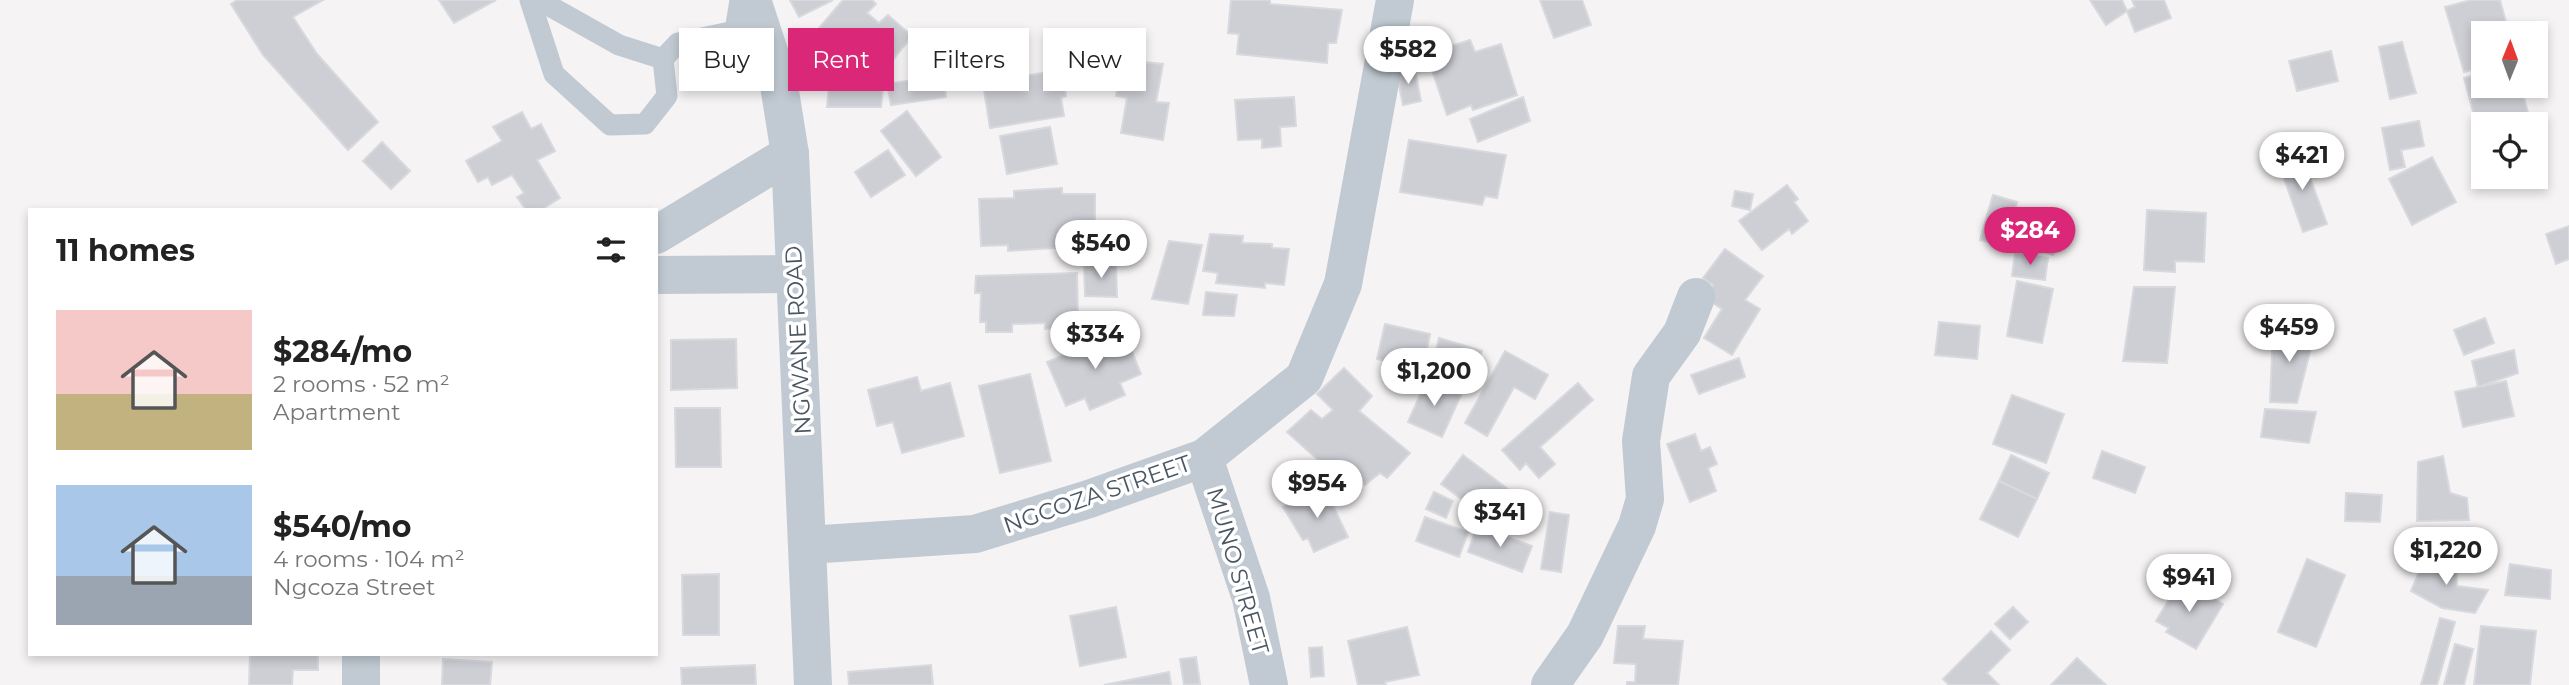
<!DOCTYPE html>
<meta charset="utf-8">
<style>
body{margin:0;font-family:Montserrat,sans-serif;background:#f6f6f6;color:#222;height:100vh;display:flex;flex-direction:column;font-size:26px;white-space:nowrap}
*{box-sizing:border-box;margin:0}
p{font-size:23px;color:#767676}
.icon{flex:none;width:38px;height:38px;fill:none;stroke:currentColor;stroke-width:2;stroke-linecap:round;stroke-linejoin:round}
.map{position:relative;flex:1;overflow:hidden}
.drawer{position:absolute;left:28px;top:208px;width:630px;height:448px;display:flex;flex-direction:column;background:#fff;border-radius:0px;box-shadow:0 4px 10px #0003}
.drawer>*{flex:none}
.banner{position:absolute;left:679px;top:28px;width:665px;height:63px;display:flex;gap:14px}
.needle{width:46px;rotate:1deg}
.controls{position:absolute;left:2471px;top:21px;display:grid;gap:14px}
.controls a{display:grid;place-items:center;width:77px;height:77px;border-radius:0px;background:#fff;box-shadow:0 4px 10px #0003;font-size:35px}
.price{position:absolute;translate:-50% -60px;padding:0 16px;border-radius:24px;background:#fff;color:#222;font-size:23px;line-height:46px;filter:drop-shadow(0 2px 4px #0008)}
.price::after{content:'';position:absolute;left:50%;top:42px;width:21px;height:16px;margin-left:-10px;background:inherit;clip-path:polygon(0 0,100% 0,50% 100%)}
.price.selected{background:#db2777;color:#fff}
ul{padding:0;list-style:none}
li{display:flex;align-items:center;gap:21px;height:175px;padding:0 28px}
li span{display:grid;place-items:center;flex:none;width:196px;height:140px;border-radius:0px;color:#555}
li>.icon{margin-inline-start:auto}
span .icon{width:84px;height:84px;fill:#fffc;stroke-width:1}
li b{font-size:30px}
h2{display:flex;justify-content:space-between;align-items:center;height:84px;padding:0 28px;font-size:30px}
.pill{padding:0 24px;border-radius:0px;background:#fff;box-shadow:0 4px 10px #0003;font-size:24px;line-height:63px}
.pill.selected{background:#db2777;color:#fff}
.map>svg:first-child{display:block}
.building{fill:#cdcfd5;stroke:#d7d9de;stroke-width:2}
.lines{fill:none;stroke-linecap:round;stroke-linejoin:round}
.service{stroke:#c1cad2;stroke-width:21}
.minor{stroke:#c1cad2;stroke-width:38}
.labels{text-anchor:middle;stroke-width:7;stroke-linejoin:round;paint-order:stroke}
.street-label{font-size:23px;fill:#4a5661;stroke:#fff}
</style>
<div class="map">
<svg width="2569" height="685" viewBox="0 0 2569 685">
<rect width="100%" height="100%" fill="#f5f3f3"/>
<g class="building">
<polygon points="237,0 323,0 293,17 317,54 378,122 348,150 263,55 231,4"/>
<polygon points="439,0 496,0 454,23"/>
<polygon points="790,0 833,0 799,17"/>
<polygon points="843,0 872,0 876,4 867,13 879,23 888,15 912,36 873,84 812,36"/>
<polygon points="1231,0 1270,0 1270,4 1342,10 1336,43 1328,43 1327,63 1237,54 1239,34 1228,33"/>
<polygon points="1540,0 1582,0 1591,25 1554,38"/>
<polygon points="2090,0 2122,0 2127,11 2106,25"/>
<polygon points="2132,0 2164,0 2171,18 2135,32 2127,11 2135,7"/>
<polygon points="2471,0 2500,0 2509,33 2483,33 2483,67 2464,72 2445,7"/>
<polygon points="1470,40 1475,52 1501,44 1517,95 1473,110 1471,105 1447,115 1430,64 1448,57 1445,48"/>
<polygon points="2402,42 2416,93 2390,99 2379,47"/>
<polygon points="2331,51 2338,81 2297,91 2289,61"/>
<polygon points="1122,60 1163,64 1156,102 1169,103 1163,140 1121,133 1127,98 1116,96"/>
<polygon points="1414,66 1421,101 1403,105 1396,70"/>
<polygon points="1062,70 1066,96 1061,98 1064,116 990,128 984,90 1018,85 1017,77"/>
<polygon points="2483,73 2483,86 2521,86 2531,124 2483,124 2483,141 2481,142 2464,78"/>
<polygon points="943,75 946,97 891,105 887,84"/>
<polygon points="829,86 883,86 881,107 827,107"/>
<polygon points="1294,97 1296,126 1280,127 1281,146 1262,148 1262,139 1238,140 1235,100"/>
<polygon points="1523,97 1530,121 1478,142 1470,119"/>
<polygon points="907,111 941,157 916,176 881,131"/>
<polygon points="522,112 531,129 541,124 555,151 537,160 560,198 541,210 526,210 517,197 524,193 512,175 492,185 488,177 478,182 466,161 502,141 493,127"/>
<polygon points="2419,121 2424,146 2401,150 2405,167 2390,170 2382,128"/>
<polygon points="1050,127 1057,164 1007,174 1000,136"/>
<polygon points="1409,140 1506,155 1497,198 1485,196 1482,205 1400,192"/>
<polygon points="382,142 410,171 391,189 363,161"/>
<polygon points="888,150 905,175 871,197 855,172"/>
<polygon points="2300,151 2327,224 2303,232 2277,159"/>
<polygon points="2432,157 2456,202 2412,225 2389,179"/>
<polygon points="1787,185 1798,199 1794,202 1808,221 1792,234 1789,229 1762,250 1739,221"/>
<polygon points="1062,188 1062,194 1095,194 1095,239 1067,240 1068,247 1008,251 1008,245 981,246 979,199 1014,198 1014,191"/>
<polygon points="1735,191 1753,194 1750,210 1732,206"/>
<polygon points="1993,195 2017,202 2005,246 1980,240"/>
<polygon points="2031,210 2066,223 2053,255 2018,241"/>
<polygon points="2147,210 2206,213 2204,262 2175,261 2175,272 2144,270"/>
<polygon points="2569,226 2569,259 2556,264 2546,234"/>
<polygon points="1210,234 1243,236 1242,243 1272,244 1272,248 1289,249 1284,285 1265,283 1265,288 1216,283 1218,273 1203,271"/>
<polygon points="1169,241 1202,245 1188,304 1152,299"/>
<polygon points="1725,249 1763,276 1745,300 1760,309 1732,355 1704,338 1722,309 1705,298 1713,285 1703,278"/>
<polygon points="2015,253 2048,258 2045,280 2012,276"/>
<polygon points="1116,264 1117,297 1085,296 1084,265"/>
<polygon points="1077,273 1078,320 1071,320 1071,328 1045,329 1045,323 1012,324 1012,332 986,332 986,322 980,322 981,293 975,293 976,276"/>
<polygon points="2017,281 2053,289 2042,343 2007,336"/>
<polygon points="2134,287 2175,287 2167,363 2123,361"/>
<polygon points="1206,292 1237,295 1234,316 1203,315"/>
<polygon points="2485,318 2494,343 2464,355 2454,330"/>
<polygon points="1939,322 1980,326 1977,359 1935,355"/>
<polygon points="1385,324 1430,334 1423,370 1377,359"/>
<polygon points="1123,330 1141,374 1120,383 1125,395 1090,410 1085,398 1066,406 1047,362"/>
<polygon points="2273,331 2315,332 2297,403 2270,402"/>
<polygon points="1439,338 1482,351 1472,382 1431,371"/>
<polygon points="736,339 737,388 671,390 671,340"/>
<polygon points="2514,350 2518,373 2478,387 2472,361"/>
<polygon points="1505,351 1548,375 1535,399 1514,387 1487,436 1465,423"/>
<polygon points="1739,358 1745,377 1699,394 1691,375"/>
<polygon points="1344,368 1372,396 1359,411 1410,453 1387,478 1380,473 1365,485 1337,461 1328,469 1287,432 1311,410 1322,419 1333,410 1317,394"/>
<polygon points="1030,374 1051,461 1000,473 979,386"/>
<polygon points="917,377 921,391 950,383 964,436 902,453 893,422 877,426 868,390"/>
<polygon points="1427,379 1461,395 1442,437 1408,422"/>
<polygon points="2506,381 2514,416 2463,427 2455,392"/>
<polygon points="1578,383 1593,400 1540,447 1555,464 1539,478 1526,463 1520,470 1502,450"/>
<polygon points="2012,395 2064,414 2046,463 1993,444"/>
<polygon points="675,408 720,408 721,467 676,467"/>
<polygon points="2265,409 2316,412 2309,443 2261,437"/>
<polygon points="1695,434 1701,451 1710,447 1717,464 1708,468 1716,491 1690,502 1667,444"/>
<polygon points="2102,451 2145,467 2135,493 2093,478"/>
<polygon points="1463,455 1538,512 1522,534 1468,493 1463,500 1441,484"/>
<polygon points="2011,455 2049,473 2037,499 1999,481"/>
<polygon points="2443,456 2450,493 2467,498 2469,520 2417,521 2418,462"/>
<polygon points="1999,481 2037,499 2018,537 1980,519"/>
<polygon points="1324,487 1348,537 1314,552 1308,538 1303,540 1283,507"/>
<polygon points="1434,492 1453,501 1446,518 1426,509"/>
<polygon points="2346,493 2382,495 2380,522 2345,521"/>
<polygon points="1550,512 1569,515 1561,572 1541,569"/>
<polygon points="1425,517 1468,532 1459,557 1416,541"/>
<polygon points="1477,526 1532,546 1522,572 1468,552"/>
<polygon points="2426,555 2456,564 2457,586 2488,590 2475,613 2442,608 2411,591"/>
<polygon points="2307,559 2345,575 2316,647 2278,632"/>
<polygon points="2510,564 2551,570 2550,599 2505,595"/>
<polygon points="719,574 719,635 683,635 682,575"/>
<polygon points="2181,579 2223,604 2196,649 2166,632 2169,628 2156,621"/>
<polygon points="1116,607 1126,657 1080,666 1070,616"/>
<polygon points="2013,607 2028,622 2010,639 1995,624"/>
<polygon points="2440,618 2455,622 2437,685 2421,685"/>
<polygon points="1618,626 1645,626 1643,639 1683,641 1678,685 1627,685 1627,682 1635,682 1636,664 1614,663"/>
<polygon points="2481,626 2536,631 2530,685 2474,685"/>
<polygon points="1407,627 1419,675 1385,682 1386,685 1358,685 1348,641"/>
<polygon points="1991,631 2010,650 1987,673 1999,685 1949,685 1943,679"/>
<polygon points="2455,644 2473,649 2464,685 2444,685"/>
<polygon points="1322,647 1324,676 1311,677 1309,648"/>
<polygon points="250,654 318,654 318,670 293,670 292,685 249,685"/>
<polygon points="1196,657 1200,684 1184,685 1180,659"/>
<polygon points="2077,658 2106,685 2051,685"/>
<polygon points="443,659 492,662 490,685 442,685"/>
<polygon points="755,665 756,685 682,685 681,668"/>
<polygon points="931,665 933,685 849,685 848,672"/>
<polygon points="1169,672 1171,685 1104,685"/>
</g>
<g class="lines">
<g class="service">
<polyline points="530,0 554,74 610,125 645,124 667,96 663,59 678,43 735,31 740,0"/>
<polyline points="539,0 619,45 663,59"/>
</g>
<g class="minor">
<polyline points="752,0 778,79 790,154 813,685"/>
<polyline points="656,235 790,154"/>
<polyline points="656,275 794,274"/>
<polyline points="1204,458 1251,598 1269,685"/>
<polyline points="808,545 975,534 1089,499 1204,458 1304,378 1343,284 1395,0"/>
<polyline points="361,685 361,654"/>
<polyline points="1550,685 1585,635 1637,526 1645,499 1641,441 1651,376 1682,333 1696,297"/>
</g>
</g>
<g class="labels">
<g class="street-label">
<text transform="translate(798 340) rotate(-93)" y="8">NGWANE ROAD</text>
<text transform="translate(1097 494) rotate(-19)" y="8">NGCOZA STREET</text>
<text transform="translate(1238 571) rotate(74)" y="8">MUNO STREET</text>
</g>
</g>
</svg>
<div class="controls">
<a><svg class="needle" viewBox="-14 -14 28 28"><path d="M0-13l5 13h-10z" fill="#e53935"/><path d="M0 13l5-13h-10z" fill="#767676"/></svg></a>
<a><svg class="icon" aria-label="locate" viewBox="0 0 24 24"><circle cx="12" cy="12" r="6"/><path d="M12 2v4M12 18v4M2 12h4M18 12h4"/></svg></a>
</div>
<b class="price" style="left:1408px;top:86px">$582</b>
<b class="price" style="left:2302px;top:192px">$421</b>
<b class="price selected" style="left:2030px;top:267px">$284</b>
<b class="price" style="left:1101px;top:280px">$540</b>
<b class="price" style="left:2289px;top:364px">$459</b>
<b class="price" style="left:1095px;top:371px">$334</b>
<b class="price" style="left:1434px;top:408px">$1,200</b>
<b class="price" style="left:1317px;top:520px">$954</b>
<b class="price" style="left:1500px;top:549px">$341</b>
<b class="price" style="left:2446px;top:587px">$1,220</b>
<b class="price" style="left:2189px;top:614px">$941</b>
<div class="banner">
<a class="pill">Buy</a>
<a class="pill selected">Rent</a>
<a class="pill">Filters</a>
<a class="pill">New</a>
</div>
<section class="drawer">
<h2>11 homes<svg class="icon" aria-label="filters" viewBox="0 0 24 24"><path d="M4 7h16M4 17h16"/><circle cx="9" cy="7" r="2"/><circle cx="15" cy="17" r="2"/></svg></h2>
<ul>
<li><span style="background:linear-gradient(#f6c9c9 60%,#c2b280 0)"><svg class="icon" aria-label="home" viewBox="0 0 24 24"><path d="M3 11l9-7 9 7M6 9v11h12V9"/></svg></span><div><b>$284/mo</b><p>2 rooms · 52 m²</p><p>Apartment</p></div></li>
<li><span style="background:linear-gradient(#a9c7e8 65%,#9aa5b1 0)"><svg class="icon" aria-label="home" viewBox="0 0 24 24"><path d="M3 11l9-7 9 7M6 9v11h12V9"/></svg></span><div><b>$540/mo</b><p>4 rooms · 104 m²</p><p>Ngcoza Street</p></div></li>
</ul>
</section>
</div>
